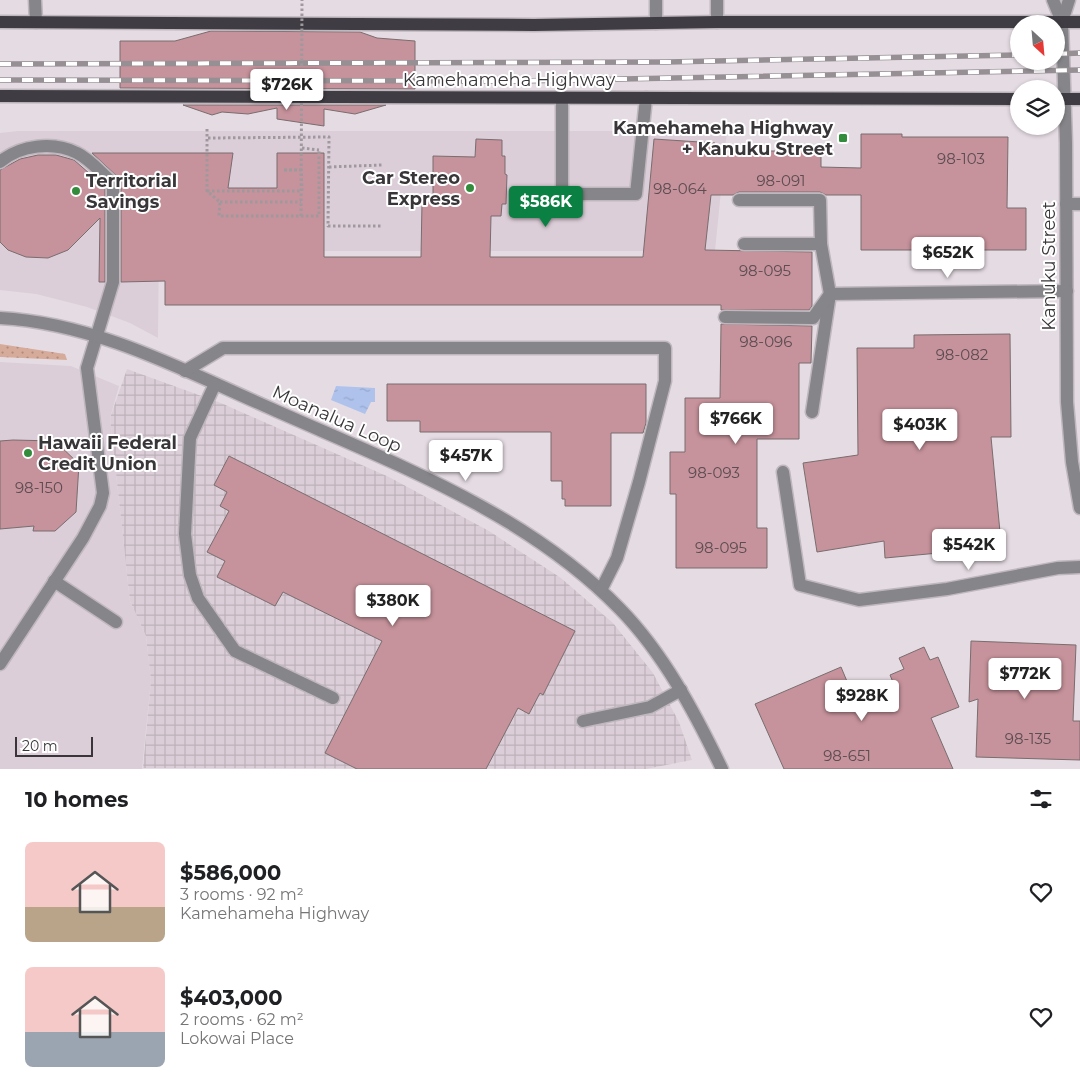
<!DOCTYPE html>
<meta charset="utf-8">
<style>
body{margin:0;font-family:Montserrat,sans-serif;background:#f2f2f2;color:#202124;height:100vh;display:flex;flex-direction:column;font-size:19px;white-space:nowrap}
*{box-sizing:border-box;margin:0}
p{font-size:16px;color:#757577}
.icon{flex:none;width:28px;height:28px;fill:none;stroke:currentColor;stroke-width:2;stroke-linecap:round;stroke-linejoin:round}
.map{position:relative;height:769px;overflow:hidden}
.side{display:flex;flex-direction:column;background:#fff;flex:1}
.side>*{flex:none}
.needle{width:32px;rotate:154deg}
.fabs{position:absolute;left:1010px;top:15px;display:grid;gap:10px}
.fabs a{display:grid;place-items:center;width:55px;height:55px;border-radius:50%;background:#fff;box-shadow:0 1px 4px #0004;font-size:25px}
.scale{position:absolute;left:15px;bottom:12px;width:78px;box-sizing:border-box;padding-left:5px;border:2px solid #393639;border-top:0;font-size:14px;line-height:18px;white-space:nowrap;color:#393639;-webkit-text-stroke:4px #fff;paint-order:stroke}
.price{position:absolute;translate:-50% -42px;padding:0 11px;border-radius:5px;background:#fff;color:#222;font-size:16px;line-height:32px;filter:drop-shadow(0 1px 2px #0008)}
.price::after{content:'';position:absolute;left:50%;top:30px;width:15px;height:11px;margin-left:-8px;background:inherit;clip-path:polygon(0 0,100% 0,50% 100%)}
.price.active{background:#0b8043;color:#fff}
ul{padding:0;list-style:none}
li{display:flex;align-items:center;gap:15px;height:125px;padding:0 25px}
li span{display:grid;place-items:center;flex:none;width:140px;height:100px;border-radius:8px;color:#555}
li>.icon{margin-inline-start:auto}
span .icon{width:60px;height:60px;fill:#fffc;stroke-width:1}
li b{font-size:21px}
h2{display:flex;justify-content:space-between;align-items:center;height:60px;padding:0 25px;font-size:21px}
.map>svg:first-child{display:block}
.built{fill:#dcced8}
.industrial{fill:url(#industrial-grid)}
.grass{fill:url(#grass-dots)}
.water{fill:url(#water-ripples)}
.building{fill:#c6929b;stroke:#786d6f}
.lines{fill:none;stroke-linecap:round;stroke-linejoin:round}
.minor-casing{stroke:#bfb7be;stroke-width:15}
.major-casing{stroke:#bfb7be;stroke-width:15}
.path{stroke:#9f999e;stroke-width:3;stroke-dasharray:2.5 2.5;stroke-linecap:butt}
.minor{stroke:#868589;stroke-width:12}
.major{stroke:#3f3d43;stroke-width:12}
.rail-casing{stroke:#969095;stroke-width:5.5}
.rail{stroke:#fff;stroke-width:4;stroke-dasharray:11;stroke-linecap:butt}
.path-bridge{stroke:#9f999e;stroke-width:3;stroke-dasharray:2.5 2.5;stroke-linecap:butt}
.poi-dot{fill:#338c3c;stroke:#fff;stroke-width:2}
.labels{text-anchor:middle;stroke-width:4;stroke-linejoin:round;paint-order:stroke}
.number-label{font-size:15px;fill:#5c4d52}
.street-label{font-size:18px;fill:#393639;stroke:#fff}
.poi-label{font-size:18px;font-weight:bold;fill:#393639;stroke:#fff;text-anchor:end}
</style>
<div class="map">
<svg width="1080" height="769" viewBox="0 0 1080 769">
<defs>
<pattern id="industrial-grid" width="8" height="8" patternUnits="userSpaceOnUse" patternTransform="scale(1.25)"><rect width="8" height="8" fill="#dcced8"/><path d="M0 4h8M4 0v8" fill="none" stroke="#beb2ba"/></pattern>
<pattern id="grass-dots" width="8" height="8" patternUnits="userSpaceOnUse" patternTransform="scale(1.25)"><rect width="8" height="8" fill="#d7ab9a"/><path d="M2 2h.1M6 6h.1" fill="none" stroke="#af8c7f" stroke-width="1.8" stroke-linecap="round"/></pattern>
<pattern id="water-ripples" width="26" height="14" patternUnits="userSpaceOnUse" patternTransform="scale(1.25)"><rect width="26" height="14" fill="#aec2ec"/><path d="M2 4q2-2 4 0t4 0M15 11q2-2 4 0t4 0" fill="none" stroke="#96a7cb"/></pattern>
</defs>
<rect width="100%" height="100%" fill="#e5dce3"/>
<g class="built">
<polygon points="18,131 727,131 715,251 159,251 158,338 130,323 87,307 36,294 0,290 0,133"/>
<polygon points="0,362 71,366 119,386 110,418 130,601 146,636 151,680 142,769 0,769"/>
</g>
<polygon class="industrial" points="127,369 221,403 389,477 489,531 561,578 613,623 653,673 679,722 692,760 646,769 143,768 151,680 146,636 130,601 110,418"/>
<polygon class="grass" points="0,344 65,354 67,360 0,357"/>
<polygon class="water" points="336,386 375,388 375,402 371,402 365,414 331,400"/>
<g class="building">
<polygon points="211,31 360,32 377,38 415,41 415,89 120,88 120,41 175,41"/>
<polygon points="183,105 386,105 355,114 324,109 324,126 277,119 277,108 248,114 222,112 212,115"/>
<polygon points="861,134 902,134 902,137 1008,137 1007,208 1026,208 1026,250 861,250 861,195 826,195 820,192 739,192 733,195 711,195 705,250 812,252 812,306 809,310 721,310 721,305 165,305 165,281 121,282 121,180 92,153 233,153 228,188 277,188 277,153 324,153 324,257 421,257 422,202 433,202 433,156 475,157 476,139 502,140 502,156 505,156 505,174 507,175 506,204 502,204 501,216 491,216 490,257 643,257 654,139 715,143 715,151 821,151 821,167 861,168"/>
<polygon points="38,155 56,155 74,160 105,187 105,282 99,282 100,218 68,250 48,258 26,257 8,250 0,242 0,170 20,159"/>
<polygon points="721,324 812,326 811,363 799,363 799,439 757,439 757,528 767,528 767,568 676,568 676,494 670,494 670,452 685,452 685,398 720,398"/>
<polygon points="1010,334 1011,437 991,437 1002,553 960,556 960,551 885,558 884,541 817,552 803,463 858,455 857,348 914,348 914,335"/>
<polygon points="387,384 646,384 646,423 643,433 611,433 611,506 565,506 565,499 562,499 562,481 551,481 551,432 420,432 420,421 387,421"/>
<polygon points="13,440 55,441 79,464 76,512 55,531 33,531 34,526 0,529 0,441"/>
<polygon points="229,456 575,631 543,695 540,693 529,714 518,708 486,769 357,769 325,753 382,641 283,592 275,606 217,577 225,561 207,552 229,511 220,506 227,492 214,485"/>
<polygon points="971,641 1076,645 1073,721 1080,721 1080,760 976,757 978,699 969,702"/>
<polygon points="924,647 930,660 938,657 959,707 931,718 953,769 784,769 755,704 841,667 859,710 898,694 890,675 904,669 899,658"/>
</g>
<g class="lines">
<g class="minor-casing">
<g id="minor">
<polyline points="35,0 36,22"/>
<polyline points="656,0 656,23"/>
<polyline points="717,0 717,22"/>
<polyline points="1053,0 1062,22"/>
<polyline points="1069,0 1062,22 1066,143 1067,402 1072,462 1080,508"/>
<polyline points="562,98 562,194 636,194 646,98"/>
<path d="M 0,162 C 20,145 53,141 77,153 C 90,159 102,174 113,183 L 113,282 L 87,368 L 103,493 L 100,506 L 83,538 L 0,664"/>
<polyline points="739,200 820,200 821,244 830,294 812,412"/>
<polyline points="1066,204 1080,204"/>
<polyline points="744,244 821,244"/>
<polyline points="725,317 813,318 830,294 1067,291"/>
<path d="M 0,318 C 96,323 185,371 272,409 C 393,463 526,512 620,609 C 664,654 695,713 722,769"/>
<polyline points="185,371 223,348 665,348 665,381 639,482 617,558 601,590"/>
<polyline points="215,384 190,438 185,534 190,575 198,598 235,651 333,698"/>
<polyline points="783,472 800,585 859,600 947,589 1058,568 1080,567"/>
<polyline points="54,581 116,622"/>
<polyline points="583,721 650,707 681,690"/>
</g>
</g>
<g class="major-casing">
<g id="major">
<polyline points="0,22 534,25 717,22 1080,22"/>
<polyline points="0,96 1019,99"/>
<polyline points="1056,99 1080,99"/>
</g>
</g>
<g class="path">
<polyline points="207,129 207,191 220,202 219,216 319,216 319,150"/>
<polyline points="208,138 329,137 328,226 382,226"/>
<polyline points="329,167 382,165"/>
<polyline points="207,191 302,191 301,170 284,170"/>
<polyline points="220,202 301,202"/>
</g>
<use href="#minor" class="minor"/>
<use href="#major" class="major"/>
<g class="rail-casing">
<g id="rail">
<polyline points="1056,54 1080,53"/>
<polyline points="0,64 667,62 1019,55"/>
<polyline points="0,80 519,81 1080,70"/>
</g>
</g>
<use href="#rail" class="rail"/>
<g class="path-bridge">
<polyline points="302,148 319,150"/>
<polyline points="284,170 302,170 302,168"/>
<polyline points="301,216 302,0"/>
</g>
</g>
<g class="poi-dot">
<rect x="838" y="133" width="10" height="10" rx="2.5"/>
<circle cx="470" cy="188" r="5"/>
<circle cx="76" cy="191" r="5"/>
<circle cx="28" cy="453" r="5"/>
</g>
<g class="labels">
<g class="number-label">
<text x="961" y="164">98-103</text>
<text x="781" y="186">98-091</text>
<text x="680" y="194">98-064</text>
<text x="765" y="276">98-095</text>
<text x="766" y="347">98-096</text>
<text x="962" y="360">98-082</text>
<text x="714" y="478">98-093</text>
<text x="39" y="493">98-150</text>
<text x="721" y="553">98-095</text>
<text x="1028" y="744">98-135</text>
<text x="847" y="761">98-651</text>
</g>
<g class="street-label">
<text x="509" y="86">Kamehameha Highway</text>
<text transform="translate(1049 266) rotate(-90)" y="6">Kanuku Street</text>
<text transform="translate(337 419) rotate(24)" y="6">Moanalua Loop</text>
</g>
<g class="poi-label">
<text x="833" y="134">Kamehameha Highway<tspan x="833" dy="21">+ Kanuku Street</tspan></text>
<text x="460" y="184">Car Stereo<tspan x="460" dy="21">Express</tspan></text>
<text x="86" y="187" text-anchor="start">Territorial<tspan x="86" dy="21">Savings</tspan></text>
<text x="38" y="449" text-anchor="start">Hawaii Federal<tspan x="38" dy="21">Credit Union</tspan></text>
</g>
</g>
</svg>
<div class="fabs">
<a><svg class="needle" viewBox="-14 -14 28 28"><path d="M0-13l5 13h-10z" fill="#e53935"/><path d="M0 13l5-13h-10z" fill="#757577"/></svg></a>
<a><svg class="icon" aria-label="layers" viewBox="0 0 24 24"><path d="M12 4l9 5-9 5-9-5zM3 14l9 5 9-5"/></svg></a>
</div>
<div class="scale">20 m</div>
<b class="price" style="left:287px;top:111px">$726K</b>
<b class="price active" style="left:546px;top:228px">$586K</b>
<b class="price" style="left:948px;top:279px">$652K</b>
<b class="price" style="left:736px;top:445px">$766K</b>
<b class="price" style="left:920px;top:451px">$403K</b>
<b class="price" style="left:466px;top:482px">$457K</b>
<b class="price" style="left:969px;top:571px">$542K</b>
<b class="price" style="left:393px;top:627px">$380K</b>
<b class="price" style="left:1025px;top:700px">$772K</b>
<b class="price" style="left:862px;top:722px">$928K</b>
</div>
<section class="side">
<h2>10 homes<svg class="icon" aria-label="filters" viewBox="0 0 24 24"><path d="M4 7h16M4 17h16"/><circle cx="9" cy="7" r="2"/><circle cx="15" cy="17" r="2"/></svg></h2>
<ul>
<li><span style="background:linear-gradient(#f6c9c9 65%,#b9a48a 0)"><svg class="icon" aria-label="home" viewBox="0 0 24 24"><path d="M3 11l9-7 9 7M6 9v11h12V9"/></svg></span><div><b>$586,000</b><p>3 rooms · 92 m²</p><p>Kamehameha Highway</p></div><svg class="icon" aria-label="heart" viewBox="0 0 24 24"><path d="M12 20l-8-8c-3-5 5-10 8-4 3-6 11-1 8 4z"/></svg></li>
<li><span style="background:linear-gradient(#f6c9c9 65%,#9aa5b1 0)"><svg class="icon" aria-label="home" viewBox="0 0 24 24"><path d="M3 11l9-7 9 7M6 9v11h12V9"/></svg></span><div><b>$403,000</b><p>2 rooms · 62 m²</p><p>Lokowai Place</p></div><svg class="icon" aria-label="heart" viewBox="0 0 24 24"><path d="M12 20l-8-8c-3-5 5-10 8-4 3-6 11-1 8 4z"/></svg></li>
</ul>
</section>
